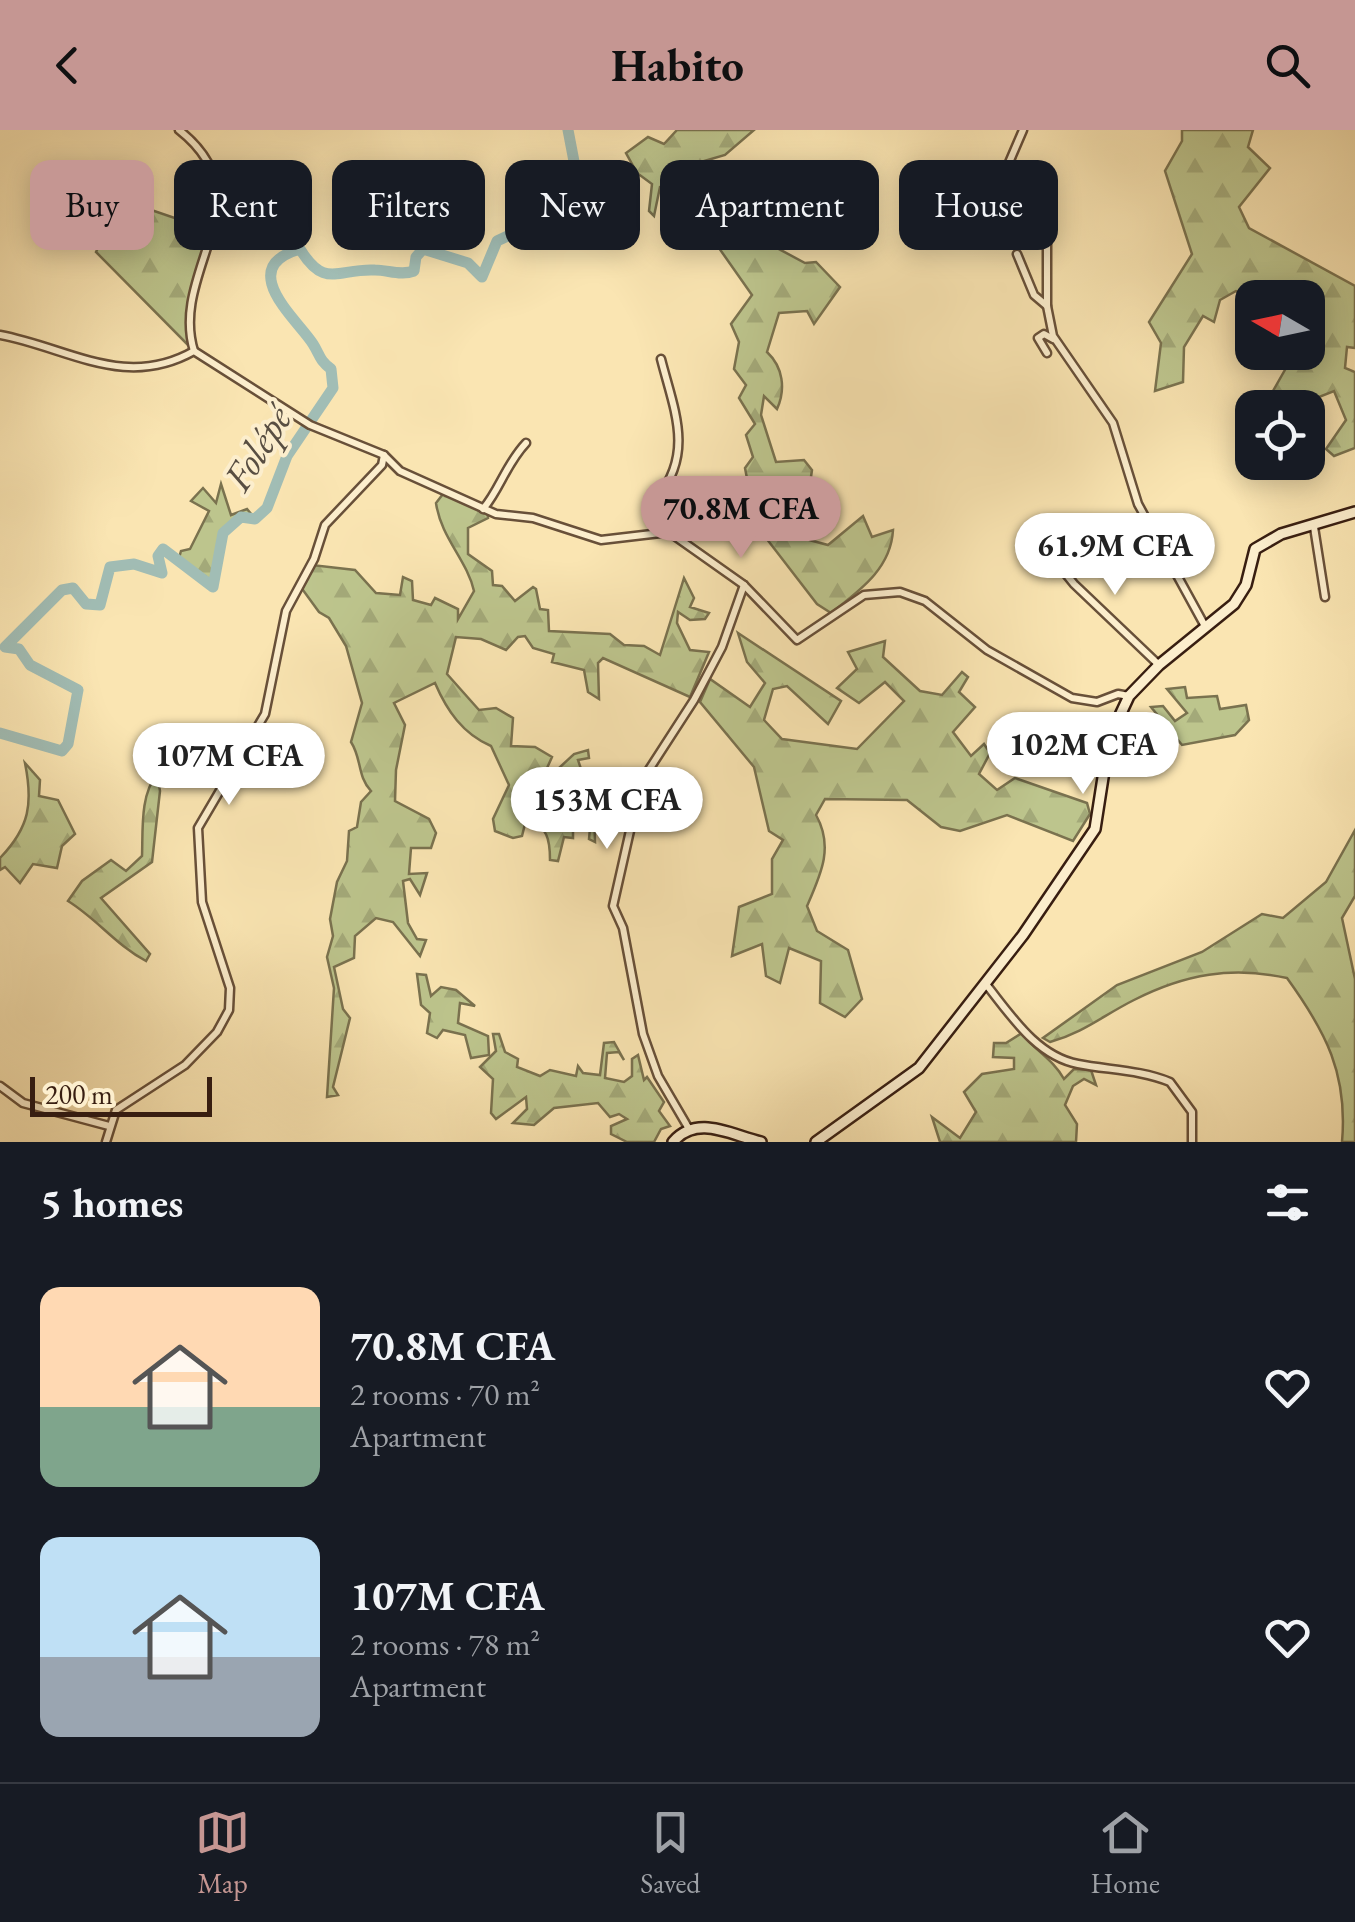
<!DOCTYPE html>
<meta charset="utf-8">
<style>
body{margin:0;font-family:"EB Garamond",serif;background:#242831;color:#f1f3f6;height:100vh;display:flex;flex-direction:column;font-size:38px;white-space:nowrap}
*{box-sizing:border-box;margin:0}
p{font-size:32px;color:#9ea1a6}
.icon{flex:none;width:55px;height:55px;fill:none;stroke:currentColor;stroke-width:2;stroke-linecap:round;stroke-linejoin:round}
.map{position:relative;height:1012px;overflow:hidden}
.details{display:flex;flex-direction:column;background:#171b24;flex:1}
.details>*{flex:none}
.guide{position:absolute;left:30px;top:30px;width:1295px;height:90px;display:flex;gap:20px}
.needle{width:65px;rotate:279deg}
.fabs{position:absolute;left:1235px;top:150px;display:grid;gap:20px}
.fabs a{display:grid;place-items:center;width:90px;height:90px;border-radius:20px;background:#171b24;box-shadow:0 5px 25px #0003;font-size:50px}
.scale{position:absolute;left:30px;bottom:25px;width:182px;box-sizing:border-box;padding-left:10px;border:5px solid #381e11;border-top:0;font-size:28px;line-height:35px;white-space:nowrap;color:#381e11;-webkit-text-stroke:8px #fceecd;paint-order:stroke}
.price{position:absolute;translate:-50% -85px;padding:0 22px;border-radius:35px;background:#fff;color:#222;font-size:32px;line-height:65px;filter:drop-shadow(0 2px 5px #0008)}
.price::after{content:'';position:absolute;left:50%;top:60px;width:30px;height:22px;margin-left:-15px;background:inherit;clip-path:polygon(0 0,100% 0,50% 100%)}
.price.selected{background:#c59692;color:#111}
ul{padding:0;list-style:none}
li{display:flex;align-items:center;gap:30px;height:250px;padding:0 40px}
li span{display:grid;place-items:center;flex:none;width:280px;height:200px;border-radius:20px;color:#555}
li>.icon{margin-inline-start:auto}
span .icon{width:120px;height:120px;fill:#fffc;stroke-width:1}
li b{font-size:42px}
h2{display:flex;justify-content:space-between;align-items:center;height:120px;padding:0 40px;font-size:42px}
.chip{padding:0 35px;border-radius:20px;background:#171b24;box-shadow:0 5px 25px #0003;font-size:35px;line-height:90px}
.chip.selected{background:#c59692;color:#111}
header{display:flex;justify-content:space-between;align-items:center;height:130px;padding:0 40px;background:#c59692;color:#111;font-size:45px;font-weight:700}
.dock{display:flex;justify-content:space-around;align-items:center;height:140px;border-top:2px solid #363941;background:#171b24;font-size:28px;color:#9ea1a6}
.dock a{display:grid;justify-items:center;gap:5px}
.dock .selected{color:#c59692}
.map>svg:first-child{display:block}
.forest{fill:url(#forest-firs);stroke:#7a724f;stroke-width:2.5}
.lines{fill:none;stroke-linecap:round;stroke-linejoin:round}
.river{stroke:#a1bdb5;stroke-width:11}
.street-casing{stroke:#685039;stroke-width:11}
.secondary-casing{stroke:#381e11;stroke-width:14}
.street{stroke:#fceecd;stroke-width:6}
.secondary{stroke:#fceecd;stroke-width:9}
.labels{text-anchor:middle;stroke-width:8;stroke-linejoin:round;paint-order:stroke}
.water-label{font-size:40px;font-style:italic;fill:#584e42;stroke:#fceecd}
</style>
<header><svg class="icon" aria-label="back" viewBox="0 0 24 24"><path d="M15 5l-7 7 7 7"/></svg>Habito<svg class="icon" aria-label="search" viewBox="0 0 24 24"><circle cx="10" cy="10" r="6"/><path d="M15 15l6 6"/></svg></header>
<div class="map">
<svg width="1355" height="1012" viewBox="0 0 1355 1012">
<defs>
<pattern id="forest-firs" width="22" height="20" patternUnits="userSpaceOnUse" patternTransform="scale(2.5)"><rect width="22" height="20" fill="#bdc58d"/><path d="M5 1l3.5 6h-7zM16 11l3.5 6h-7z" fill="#a3a979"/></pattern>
</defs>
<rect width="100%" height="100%" fill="#fae5b2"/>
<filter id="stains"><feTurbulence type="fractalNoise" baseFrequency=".002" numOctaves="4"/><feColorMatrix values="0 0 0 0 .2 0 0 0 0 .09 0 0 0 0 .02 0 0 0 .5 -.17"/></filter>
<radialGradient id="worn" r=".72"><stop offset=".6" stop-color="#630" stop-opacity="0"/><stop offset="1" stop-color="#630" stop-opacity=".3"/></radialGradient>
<g class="forest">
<path d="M 677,0 L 754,0 L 725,25 L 701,32 L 706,80 L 805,133 L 816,132 L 840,157 L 814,194 L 807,181 L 779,183 L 767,222 C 783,237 786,259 777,279 L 764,266 L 761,285 L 776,332 L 804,330 L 812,340 L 802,408 L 828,415 L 863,386 L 872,407 L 893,400 C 891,439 859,461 831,483 L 817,474 L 756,395 L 745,338 L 753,327 L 746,305 L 755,294 L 739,268 L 746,255 L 734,239 L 739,212 L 731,194 L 752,165 L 674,54 L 660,57 L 654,86 L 649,81 L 652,54 L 637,43 L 626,23 L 648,7 L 664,14 Z"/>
<polygon points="1182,0 1253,0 1248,17 1270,38 1239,77 1249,98 1355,156 1355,218 1347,217 1345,238 1355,242 1355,318 1334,326 1326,319 1346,290 1334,261 1291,278 1273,261 1290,231 1287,223 1308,222 1308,168 1259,167 1236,161 1220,170 1214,192 1203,186 1184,217 1183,252 1155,261 1161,213 1149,192 1192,124 1165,41 1182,11"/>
<polygon points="122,70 210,100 196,144 187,214 96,122"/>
<polygon points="221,354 231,385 247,379 252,385 221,400 214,435 217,448 212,451 179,428 181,421 190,419 209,381 191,371 203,358 216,373"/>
<path d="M 443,364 L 487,376 L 488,388 L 468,398 L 468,424 L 492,441 L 493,455 L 502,456 L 515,471 L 533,457 L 536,459 L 540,479 L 548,480 L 549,501 L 610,504 L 624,515 L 644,516 L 660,525 L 684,448 L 694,468 L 690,477 L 709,483 L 705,489 L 690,490 L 678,482 L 677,493 L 690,520 L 709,522 L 690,567 L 603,528 L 598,533 L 599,569 L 588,562 L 584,540 L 552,532 L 554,524 L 533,518 L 525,506 L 518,507 L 506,520 L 481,509 L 456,507 L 447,544 L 479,580 L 496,578 L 513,588 L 511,616 L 535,617 L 552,627 L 538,658 L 529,660 L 525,683 L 535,686 L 537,682 L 547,691 L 567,655 L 559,638 L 574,624 L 588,620 L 589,628 L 578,630 L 594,678 L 595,712 L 589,709 L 590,698 L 584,687 L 573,697 L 573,708 L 564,707 L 558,731 L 550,730 C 550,712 548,692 525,694 L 522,706 L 513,708 L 495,701 L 493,689 L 509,655 L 491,616 C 463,604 447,581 435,553 L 394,573 L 405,595 L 396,640 L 395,671 L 429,689 L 436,703 L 431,718 L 411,718 L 409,744 L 427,743 L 420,765 L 410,749 L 403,751 L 408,793 L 417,809 L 426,810 L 420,826 L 393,792 L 376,788 L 355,806 L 354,828 L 334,837 L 343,879 L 350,888 L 333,957 L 338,965 L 327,967 L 334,858 L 327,827 L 333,806 L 330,789 L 337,752 L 347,731 L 349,701 L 357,697 L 361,672 L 371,661 C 357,646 362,629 351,612 L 362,573 L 346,516 L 329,488 L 319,482 L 300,456 L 312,435 L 355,440 L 376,463 L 400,465 L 403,447 L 412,451 L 413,470 L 431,475 L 435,468 L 458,479 L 458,489 L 474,461 C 467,430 441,408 436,373 Z"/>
<path d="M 738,503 L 841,571 L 828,594 L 787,556 L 773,559 L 764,590 L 782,609 L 857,619 L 904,571 L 885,552 L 859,573 L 837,558 L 857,539 L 848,522 L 885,511 L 883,527 L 920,561 L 942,565 L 962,542 L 968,547 L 959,562 L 975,577 L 953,602 L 971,626 L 984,614 L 990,623 L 979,644 L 997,660 L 1015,648 L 1087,673 L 1090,684 L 1073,711 L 1007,685 L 960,701 L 941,697 L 907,670 L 825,669 L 816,685 C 834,717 821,744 807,776 L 817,801 L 848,820 L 862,869 L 845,887 L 820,873 L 821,831 L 789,818 L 780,853 L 766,846 L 762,814 L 732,826 L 739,777 L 772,764 L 772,729 L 783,710 L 769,701 L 754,637 L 700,572 L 710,549 L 750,577 L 765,553 L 747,532 Z"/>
<polygon points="1185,557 1187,568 1217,566 1220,579 1246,575 1249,590 1235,605 1182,615 1151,577 1163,576 1175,591 1187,583 1167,559"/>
<path d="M 25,633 L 40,650 L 39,666 L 58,670 L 75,704 L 62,716 L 57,738 L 33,734 L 20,753 L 5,737 L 0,740 L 0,728 C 30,697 33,673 25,633 Z"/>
<path d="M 157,644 L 160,661 L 152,732 L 101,768 L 150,824 L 146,831 C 116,815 97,789 68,771 L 82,751 L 111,730 L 126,741 L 142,726 C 143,700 140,665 157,644 Z"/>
<path d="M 1355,700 L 1355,766 L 1342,788 L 1355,849 L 1355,1012 L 1342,1012 C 1348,944 1326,902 1287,848 C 1232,836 1185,844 1134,870 C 1104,885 1083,903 1050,912 L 1043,908 L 1117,855 L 1202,822 L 1262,784 L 1283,788 L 1326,752 Z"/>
<polygon points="417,844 426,845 431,866 441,857 456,860 475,876 460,873 458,893 488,906 489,925 471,928 465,905 443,900 437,908 427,903 430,883 421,875"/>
<path d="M 1022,903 C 1035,921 1053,929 1064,949 L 1074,939 L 1091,940 L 1096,955 L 1084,949 L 1073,956 L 1065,975 L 1077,994 L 1076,1012 L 940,1012 L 932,987 L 960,1008 L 976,982 L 964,962 L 982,944 L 1014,939 L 1014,928 L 993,927 L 994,913 L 1006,913 Z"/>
<polygon points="493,904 499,904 505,922 518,929 517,937 540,946 550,940 576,946 578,936 583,943 600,945 604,913 614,912 624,930 619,922 607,923 605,948 624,952 632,946 632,929 638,925 644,950 647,947 664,972 659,981 670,996 661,999 654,1012 627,1012 611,1004 611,996 627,989 619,984 610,987 598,973 554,978 534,995 513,993 527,979 526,967 496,989 491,983 493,949 480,937 496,921"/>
</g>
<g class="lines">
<path class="river" d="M 0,603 L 62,621 L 68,614 L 78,560 L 30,535 L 19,519 L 5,517 L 62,460 L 73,458 L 86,474 L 100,475 L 110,437 L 134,434 L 162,443 L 158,426 L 163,419 L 213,457 L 223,403 L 241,387 L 255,389 L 267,378 L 287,326 L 333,258 L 331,239 C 319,230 320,225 313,214 C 298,190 234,138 300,119 C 325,160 338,138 375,140 C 388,140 401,146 414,141 L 416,127 L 423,119 L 468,133 L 482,147 L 497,111 L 518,101 L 535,70 L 577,47 L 568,0"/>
<g class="street-casing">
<g id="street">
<path d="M 179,0 C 268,70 169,140 194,221"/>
<polyline points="1023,0 1008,35 1028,64 1047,105 1047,176 1053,206 1113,293 1138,374 1206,498"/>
<polyline points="1017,124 1034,165 1047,176"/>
<path d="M 0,205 C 69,218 125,260 194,221 L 310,295 L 384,325 L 400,341 L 496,384 L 533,388 L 601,410 L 669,402 L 744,455 L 797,510 L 864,465 L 900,462 L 925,471 L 987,520 L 1072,568 L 1097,572 L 1118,564 L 1129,566"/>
<polyline points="1047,223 1038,208 1044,204 1053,209"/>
<path d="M 661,229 C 674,280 694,322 658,367 L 665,401"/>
<path d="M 483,379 C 499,361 506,334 526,313"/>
<polyline points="1314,397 1325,467"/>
<polyline points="1049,423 1074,454 1159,535"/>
<path d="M 985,853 C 1010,884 1036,926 1078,934 C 1109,940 1141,940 1170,952 L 1192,982 L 1192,1012"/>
<polyline points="0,956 23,973 109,996"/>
<polyline points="689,999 658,946 643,904 623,798 613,776 641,652 694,570 722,517 744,455"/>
<polyline points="106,1012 116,980 185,935 217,902 229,880 230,858 202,772 198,698 265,584 286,481 314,429 325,395 382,335 384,325"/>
</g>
</g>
<g class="secondary-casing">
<g id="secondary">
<path d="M 673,1012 C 697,984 731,1005 761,1012"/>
<polyline points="816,1012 919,938 1023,805 1095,699 1109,609 1129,566 1159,535 1234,474 1246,455 1255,419 1281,404 1355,382"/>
</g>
</g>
<use href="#street" class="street"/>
<use href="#secondary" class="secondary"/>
</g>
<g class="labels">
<g class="water-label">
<text transform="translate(257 318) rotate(-58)" y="14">Folépé</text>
</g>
</g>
<rect width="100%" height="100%" filter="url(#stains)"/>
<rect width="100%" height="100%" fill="url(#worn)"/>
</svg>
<div class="fabs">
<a><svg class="needle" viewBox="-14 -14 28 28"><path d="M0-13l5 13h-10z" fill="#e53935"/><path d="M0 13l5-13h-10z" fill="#9ea1a6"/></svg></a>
<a><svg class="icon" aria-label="locate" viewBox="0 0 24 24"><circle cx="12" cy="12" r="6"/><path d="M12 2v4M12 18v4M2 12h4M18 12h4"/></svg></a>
</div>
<div class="scale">200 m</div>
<b class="price selected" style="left:741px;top:431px">70.8M CFA</b>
<b class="price" style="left:1115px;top:468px">61.9M CFA</b>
<b class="price" style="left:1083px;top:667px">102M CFA</b>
<b class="price" style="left:229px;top:678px">107M CFA</b>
<b class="price" style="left:607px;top:722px">153M CFA</b>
<div class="guide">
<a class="chip selected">Buy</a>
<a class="chip">Rent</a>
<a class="chip">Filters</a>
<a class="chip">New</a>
<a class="chip">Apartment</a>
<a class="chip">House</a>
</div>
</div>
<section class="details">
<h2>5 homes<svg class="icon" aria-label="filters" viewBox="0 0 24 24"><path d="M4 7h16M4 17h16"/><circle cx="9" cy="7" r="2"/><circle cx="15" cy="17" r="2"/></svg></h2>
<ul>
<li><span style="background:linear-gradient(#ffd9b3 60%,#7fa58c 0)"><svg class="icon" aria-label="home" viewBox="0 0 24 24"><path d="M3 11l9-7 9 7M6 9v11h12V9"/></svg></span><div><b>70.8M CFA</b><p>2 rooms · 70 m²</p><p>Apartment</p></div><svg class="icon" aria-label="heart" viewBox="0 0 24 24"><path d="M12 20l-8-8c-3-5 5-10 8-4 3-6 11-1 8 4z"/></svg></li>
<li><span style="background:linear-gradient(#bfe0f5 60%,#9aa5b1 0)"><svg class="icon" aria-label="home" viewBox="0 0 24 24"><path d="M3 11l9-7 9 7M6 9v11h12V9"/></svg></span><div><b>107M CFA</b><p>2 rooms · 78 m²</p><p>Apartment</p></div><svg class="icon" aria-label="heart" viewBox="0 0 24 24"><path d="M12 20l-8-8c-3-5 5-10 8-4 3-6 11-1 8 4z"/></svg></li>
</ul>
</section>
<nav class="dock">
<a class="selected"><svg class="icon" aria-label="map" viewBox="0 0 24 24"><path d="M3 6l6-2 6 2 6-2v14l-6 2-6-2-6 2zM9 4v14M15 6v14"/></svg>Map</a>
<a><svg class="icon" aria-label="saved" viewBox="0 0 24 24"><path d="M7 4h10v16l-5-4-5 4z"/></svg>Saved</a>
<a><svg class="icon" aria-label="home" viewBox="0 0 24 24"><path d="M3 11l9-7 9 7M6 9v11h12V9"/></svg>Home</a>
</nav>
